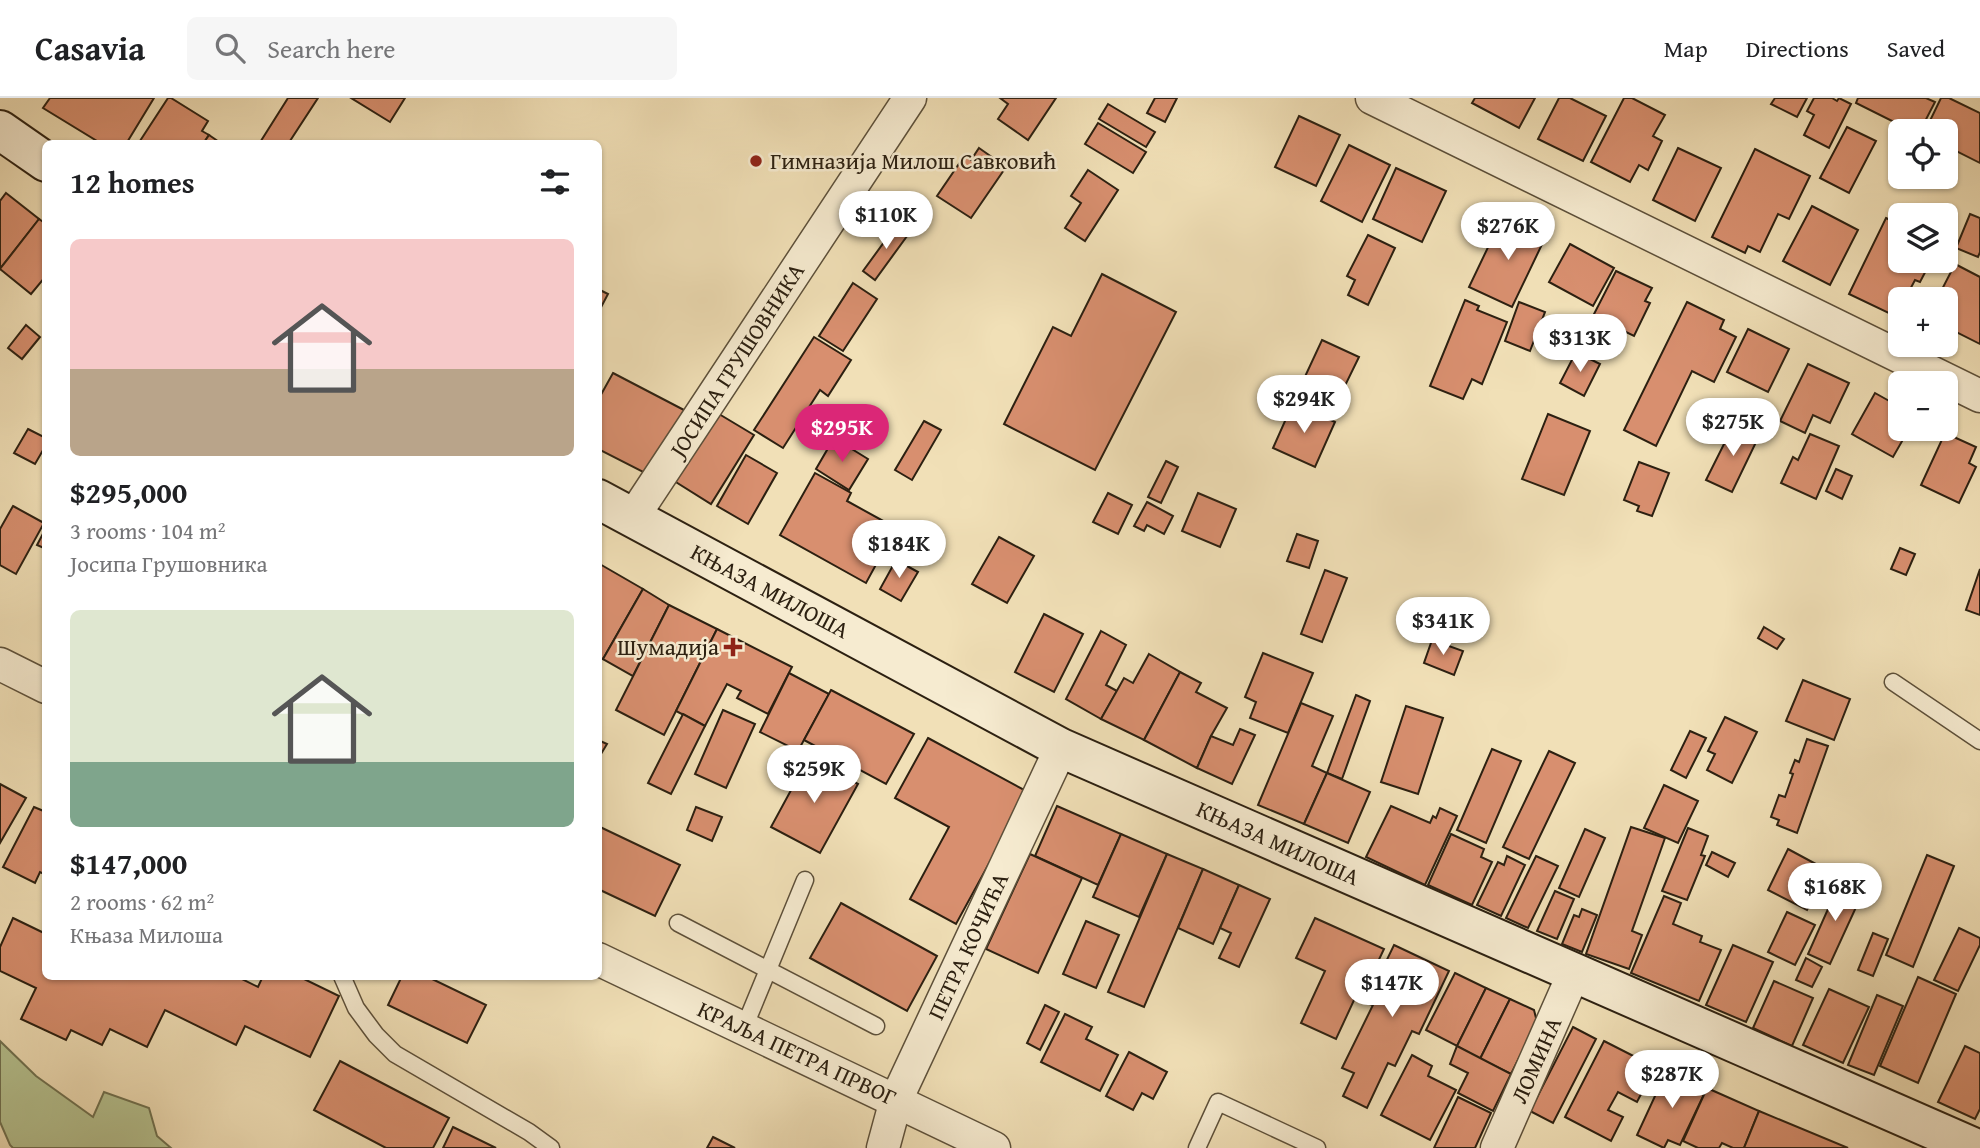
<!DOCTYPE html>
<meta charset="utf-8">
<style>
body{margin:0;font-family:"Gentium Book Plus",serif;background:#f6f6f6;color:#202124;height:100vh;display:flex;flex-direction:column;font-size:26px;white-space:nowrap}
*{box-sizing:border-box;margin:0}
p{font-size:23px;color:#757577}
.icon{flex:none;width:38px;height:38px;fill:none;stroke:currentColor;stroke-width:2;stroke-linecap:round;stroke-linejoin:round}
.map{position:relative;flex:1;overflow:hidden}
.details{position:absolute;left:42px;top:42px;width:560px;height:840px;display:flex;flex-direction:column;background:#fff;border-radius:10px;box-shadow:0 2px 5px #0004}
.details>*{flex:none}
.buttons{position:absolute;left:1888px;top:21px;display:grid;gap:14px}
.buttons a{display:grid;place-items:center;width:70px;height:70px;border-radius:10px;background:#fff;box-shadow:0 2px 5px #0004;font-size:35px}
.price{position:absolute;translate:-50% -60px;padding:0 16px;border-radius:24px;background:#fff;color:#222;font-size:23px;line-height:46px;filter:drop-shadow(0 2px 4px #0008)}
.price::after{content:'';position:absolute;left:50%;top:42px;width:21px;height:16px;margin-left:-10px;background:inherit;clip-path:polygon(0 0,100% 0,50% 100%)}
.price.current{background:#db2777;color:#fff}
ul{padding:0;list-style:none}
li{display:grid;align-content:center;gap:14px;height:371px;padding:0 28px}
li span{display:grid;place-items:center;height:217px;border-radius:10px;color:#555}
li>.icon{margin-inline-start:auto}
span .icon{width:126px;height:126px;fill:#fffc;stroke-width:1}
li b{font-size:30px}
h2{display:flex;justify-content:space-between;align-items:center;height:84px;padding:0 28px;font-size:30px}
header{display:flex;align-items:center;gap:42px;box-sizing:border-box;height:98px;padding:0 35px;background:#fff;border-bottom:2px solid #e0e0e0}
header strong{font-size:33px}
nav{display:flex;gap:38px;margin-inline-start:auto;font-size:24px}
.search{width:490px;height:63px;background:#f6f6f6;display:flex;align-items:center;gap:18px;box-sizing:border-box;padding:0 24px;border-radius:10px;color:#757577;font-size:26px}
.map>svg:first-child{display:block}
.green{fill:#b6c391;stroke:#717251;stroke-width:2}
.building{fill:#d88f6f;stroke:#2c2011;stroke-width:2}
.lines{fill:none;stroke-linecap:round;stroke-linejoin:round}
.lane-casing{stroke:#5d503a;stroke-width:19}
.street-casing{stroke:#5d503a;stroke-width:35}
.secondary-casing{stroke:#2c2011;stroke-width:42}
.lane{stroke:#f6ebd0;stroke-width:16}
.street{stroke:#f6ebd0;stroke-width:32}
.secondary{stroke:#f6ebd0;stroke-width:38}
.poi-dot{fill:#8f2418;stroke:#f6ebd0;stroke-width:2.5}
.labels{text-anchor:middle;stroke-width:5;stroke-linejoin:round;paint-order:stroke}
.poi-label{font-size:23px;fill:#2c2011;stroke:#f6ebd0;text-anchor:start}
.street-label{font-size:23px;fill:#2c2011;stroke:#f6ebd0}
</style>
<header>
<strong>Casavia</strong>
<div class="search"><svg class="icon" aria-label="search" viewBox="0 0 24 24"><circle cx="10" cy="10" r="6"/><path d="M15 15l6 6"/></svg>Search here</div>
<nav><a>Map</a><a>Directions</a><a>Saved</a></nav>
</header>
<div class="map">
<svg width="1980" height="1050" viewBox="0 0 1980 1050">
<rect width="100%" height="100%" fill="#f1e0b7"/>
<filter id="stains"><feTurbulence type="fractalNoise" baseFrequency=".00286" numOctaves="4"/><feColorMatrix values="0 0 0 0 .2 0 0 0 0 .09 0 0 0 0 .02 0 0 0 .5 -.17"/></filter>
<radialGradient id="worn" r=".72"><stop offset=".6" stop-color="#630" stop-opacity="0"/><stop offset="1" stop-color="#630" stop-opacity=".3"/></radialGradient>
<polygon class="green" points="0,943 36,978 93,1019 104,994 149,1010 157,1038 171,1050 13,1050 10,1047 0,1024"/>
<g class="building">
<polygon points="50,0 154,0 126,46 102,46 43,10"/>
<polygon points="168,0 171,0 208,23 202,33 209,37 203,46 138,46"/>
<polygon points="288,0 318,0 288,46 259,46"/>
<polygon points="351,0 405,0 390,24"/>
<polygon points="1000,0 1056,0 1028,42 998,21 1008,6"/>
<polygon points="1155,0 1177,0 1165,24 1147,15"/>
<polygon points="1475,0 1535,0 1519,30 1472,5"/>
<polygon points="1559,0 1570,0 1606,18 1583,63 1538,41"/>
<polygon points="1624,0 1632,0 1665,17 1653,38 1662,43 1648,72 1639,67 1630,84 1591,64"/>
<polygon points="1775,0 1807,0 1797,19 1771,6"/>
<polygon points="1814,0 1832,0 1837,3 1839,0 1851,6 1829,50 1804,37 1814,17 1807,13"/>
<polygon points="1858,0 1926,0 1935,4 1920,33 1912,33 1856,5"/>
<polygon points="1941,0 1949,0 1980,15 1980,65 1946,48 1946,33 1925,33"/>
<polygon points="1108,6 1155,34 1146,49 1099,21"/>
<polygon points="1299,18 1340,37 1316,88 1275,69"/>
<polygon points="1098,25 1146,54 1133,75 1085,46"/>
<polygon points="1847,29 1876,43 1849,95 1820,80"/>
<polygon points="209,37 222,46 203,46"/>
<polygon points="1349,47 1390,67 1362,124 1321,103"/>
<polygon points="979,50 1006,69 971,120 937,98 965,57 971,62"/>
<polygon points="1678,50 1721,70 1695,123 1653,102"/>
<polygon points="1755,51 1810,78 1789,121 1778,116 1760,154 1748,148 1745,155 1712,139"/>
<polygon points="1396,70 1446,93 1422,144 1373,121"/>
<polygon points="1088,72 1118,92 1085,143 1065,130 1081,105 1071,98"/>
<polygon points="1907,79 1932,79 1926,89"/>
<polygon points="6,95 39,121 0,171 0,103"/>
<polygon points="1812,108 1858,132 1830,187 1783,163"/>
<polygon points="1970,116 1980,120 1980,154 1978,159 1956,150"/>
<polygon points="1503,118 1546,138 1512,209 1469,189"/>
<polygon points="1886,120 1900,127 1900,163 1931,163 1920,184 1915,182 1905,201 1900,201 1900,211 1897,219 1849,196"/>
<polygon points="39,121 46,126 46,178 31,196 0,171"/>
<polygon points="898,125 910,134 875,182 863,173"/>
<polygon points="1368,137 1395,150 1368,207 1348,197 1355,182 1347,178"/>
<polygon points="1570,146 1614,170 1593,208 1549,184"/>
<polygon points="1955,166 1980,179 1980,246 1946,229 1946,201 1937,201"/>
<polygon points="1616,173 1652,190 1645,203 1650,205 1634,238 1593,218"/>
<polygon points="1102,176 1176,214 1095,372 1004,326 1053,229 1071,238"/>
<polygon points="853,185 877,201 843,253 819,238"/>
<polygon points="598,191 608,196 598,215"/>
<polygon points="1465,202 1479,208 1477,212 1507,224 1482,286 1472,281 1463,301 1430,288"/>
<polygon points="1519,204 1545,214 1530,253 1505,243"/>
<polygon points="1687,204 1724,222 1720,231 1736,239 1714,284 1692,273 1656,348 1624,332"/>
<polygon points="26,227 40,239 22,261 8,250"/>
<polygon points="1748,231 1789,251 1768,294 1727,274"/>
<polygon points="814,239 851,262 828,298 820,292 783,350 754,332"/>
<polygon points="1322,242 1359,259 1338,302 1302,285"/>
<polygon points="1576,254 1600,266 1584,298 1560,285"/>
<polygon points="1808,266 1849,285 1830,325 1813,317 1805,335 1780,323"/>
<polygon points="613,275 684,312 649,377 598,351 598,302"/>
<polygon points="1875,295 1900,309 1900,331 1909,331 1893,359 1852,336"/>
<polygon points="1293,305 1335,324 1315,369 1273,350"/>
<polygon points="714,313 754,337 711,406 671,381"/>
<polygon points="1548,316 1590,333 1564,397 1522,381"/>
<polygon points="924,323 941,332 912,382 895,372"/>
<polygon points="1734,326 1759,338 1732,394 1706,382"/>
<polygon points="28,331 46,340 46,347 35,366 14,355"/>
<polygon points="1945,335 1976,349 1969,365 1976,369 1959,405 1921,387"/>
<polygon points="1810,336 1839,348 1816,401 1781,385 1793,359 1798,362"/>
<polygon points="834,340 868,361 849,392 816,371"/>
<polygon points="746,357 777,375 748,426 717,408"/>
<polygon points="1166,363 1178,369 1161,405 1148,399"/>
<polygon points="1639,364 1669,375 1652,418 1637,413 1639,408 1624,402"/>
<polygon points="1836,371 1852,378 1842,401 1826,393"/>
<polygon points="815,375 851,395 847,403 896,430 866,485 780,437"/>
<polygon points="1108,395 1132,407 1118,436 1093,424"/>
<polygon points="1198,395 1236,411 1220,449 1182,433"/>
<polygon points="1147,404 1173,418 1164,436 1147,427 1144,433 1134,428"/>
<polygon points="13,408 44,425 16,476 0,467 0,431"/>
<polygon points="46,430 46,451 37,447"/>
<polygon points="1297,436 1318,443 1309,470 1287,463"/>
<polygon points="999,439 1034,458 1007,505 972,486"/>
<polygon points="1900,450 1915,456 1906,477 1891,471"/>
<polygon points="896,462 918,474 901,503 880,491"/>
<polygon points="598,465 643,491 603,561 598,558"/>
<polygon points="1980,471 1980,517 1966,512"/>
<polygon points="1325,472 1347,480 1322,544 1301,536"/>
<polygon points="643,491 669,507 633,578 603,561"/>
<polygon points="669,507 717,531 664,637 616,612"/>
<polygon points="1044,516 1083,536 1054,594 1015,574"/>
<polygon points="1764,529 1784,541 1777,551 1758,540"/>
<polygon points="717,531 792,569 768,616 737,600 741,593 727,586 705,628 676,613"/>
<polygon points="1101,533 1126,547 1106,587 1117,593 1101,621 1066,601"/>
<polygon points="1432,542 1463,553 1454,577 1424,565"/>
<polygon points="1263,555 1313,575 1288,635 1250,620 1256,604 1245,599"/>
<polygon points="1149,556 1180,574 1144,642 1101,621 1124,580 1133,585"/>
<polygon points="1180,574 1201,585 1196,594 1227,610 1211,638 1197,670 1144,642"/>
<polygon points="789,575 829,596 798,653 760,634"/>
<polygon points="1803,582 1850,601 1834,642 1786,623"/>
<polygon points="831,592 914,636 886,686 804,642"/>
<polygon points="1356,597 1370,603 1342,681 1327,675"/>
<polygon points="1301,605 1333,618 1312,668 1327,675 1304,726 1258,707"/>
<polygon points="1406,608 1443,620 1418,696 1381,684"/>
<polygon points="723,612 755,626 726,690 695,676"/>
<polygon points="683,616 705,628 671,696 648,685"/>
<polygon points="1725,619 1757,634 1732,685 1707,672 1715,656 1708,653"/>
<polygon points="1240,631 1255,637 1232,686 1197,670 1211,638 1233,647"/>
<polygon points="1690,633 1706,640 1686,680 1671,672"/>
<polygon points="928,640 1028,694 956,826 910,801 949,729 895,700"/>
<polygon points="1807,641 1828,648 1797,735 1777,727 1779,722 1771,719 1779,697 1785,699 1793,676 1790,675 1795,662 1799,664"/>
<polygon points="598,642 607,646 598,661"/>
<polygon points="1492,651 1521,663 1486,745 1457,732"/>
<polygon points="1549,653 1575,665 1529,761 1503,749"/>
<polygon points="809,659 858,686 820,755 771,729"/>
<polygon points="1327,675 1370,694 1348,745 1304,726"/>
<polygon points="0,686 26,700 0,745"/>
<polygon points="1664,687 1698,703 1678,745 1644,730"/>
<polygon points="1057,708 1121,736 1098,787 1035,758"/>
<polygon points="1391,708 1430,725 1433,718 1436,720 1440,710 1457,718 1425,787 1366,759"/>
<polygon points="34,709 46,714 46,777 40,774 35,785 3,769"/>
<polygon points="696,709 722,719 712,743 687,732"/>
<polygon points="598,728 680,767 655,818 598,791"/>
<polygon points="1631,729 1665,740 1632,833 1642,837 1629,871 1586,856"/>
<polygon points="1688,730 1708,738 1701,757 1705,758 1687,802 1662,793"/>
<polygon points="1585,731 1605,740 1579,799 1559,790"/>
<polygon points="1121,736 1167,756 1139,819 1093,799"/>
<polygon points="1451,736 1484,751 1481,759 1492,764 1472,807 1428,787"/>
<polygon points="1788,751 1827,772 1807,812 1768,792"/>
<polygon points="1712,754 1735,765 1728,779 1706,767"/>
<polygon points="1030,756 1082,780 1038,875 986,851"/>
<polygon points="1167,756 1203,771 1144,909 1108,894"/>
<polygon points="1927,757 1954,768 1913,869 1886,857"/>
<polygon points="1507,758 1525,767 1501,818 1477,807 1498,764 1504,767"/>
<polygon points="1536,758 1558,768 1528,830 1506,820"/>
<polygon points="1203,771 1239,787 1213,846 1178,830"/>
<polygon points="1840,784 1863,794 1830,866 1808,856"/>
<polygon points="1239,787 1270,801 1239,869 1219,860 1231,835 1220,830"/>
<polygon points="1555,793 1574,801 1557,841 1537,833"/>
<polygon points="1664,798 1681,805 1673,826 1702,838 1700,844 1721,852 1699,903 1631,875"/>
<polygon points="841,805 937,858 907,913 810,860"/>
<polygon points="1582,811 1597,817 1582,854 1562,846 1574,817 1579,819"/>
<polygon points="1787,814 1815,827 1795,867 1768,854"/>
<polygon points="13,820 46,836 46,878 236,878 258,889 263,878 298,878 339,898 310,959 245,928 236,947 165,912 147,949 110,931 102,947 71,932 66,942 21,921 36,890 0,873 0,849"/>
<polygon points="1315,820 1384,851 1366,889 1361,887 1336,941 1301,925 1325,873 1296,860"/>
<polygon points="1086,823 1119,837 1096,890 1063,876"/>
<polygon points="1959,830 1980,840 1980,847 1958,893 1934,882"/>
<polygon points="1873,835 1888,841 1873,878 1858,872"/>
<polygon points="1394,847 1449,873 1419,936 1412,933 1395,968 1388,965 1367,1010 1343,998 1354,975 1342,970 1373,907 1366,905"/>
<polygon points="1733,847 1773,864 1746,924 1706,907"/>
<polygon points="1806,860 1822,869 1812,889 1796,882"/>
<polygon points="1455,875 1486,890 1457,948 1426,932"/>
<polygon points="402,878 426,878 486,907 467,945 388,907"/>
<polygon points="1918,879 1956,896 1918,985 1880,968"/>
<polygon points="1774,883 1813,900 1792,948 1753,930"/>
<polygon points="1486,890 1510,901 1480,961 1457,948"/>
<polygon points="1829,891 1869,909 1843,965 1803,947"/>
<polygon points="1877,897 1903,908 1874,977 1848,967"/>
<polygon points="1510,901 1534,912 1537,924 1511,976 1480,961"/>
<polygon points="1045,907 1059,914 1040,952 1027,945"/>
<polygon points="1065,916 1092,929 1086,941 1118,957 1100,993 1041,964"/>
<polygon points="1573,929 1596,941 1553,1025 1530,1013"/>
<polygon points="1604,943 1655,969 1637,1004 1618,994 1608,1012 1623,1019 1611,1043 1565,1019"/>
<polygon points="1457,948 1511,976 1493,1013 1458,995 1468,975 1450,966"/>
<polygon points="1965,948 1980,955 1980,1011 1975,1021 1938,1004"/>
<polygon points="1129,954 1167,974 1153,1001 1142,995 1133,1012 1106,998"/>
<polygon points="1412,957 1432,968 1428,978 1456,992 1430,1042 1381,1017"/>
<polygon points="340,963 449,1020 433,1050 386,1050 314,1012"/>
<polygon points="1667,972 1707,990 1680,1047 1668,1042 1664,1050 1637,1037"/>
<polygon points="1707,990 1759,1013 1744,1050 1733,1050 1722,1045 1719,1050 1698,1050 1683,1043"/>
<polygon points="1458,999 1491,1015 1475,1050 1434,1050"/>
<polygon points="1759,1013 1848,1050 1744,1050"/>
<polygon points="453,1029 496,1050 443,1050"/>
<polygon points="713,1039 735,1050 707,1050"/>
</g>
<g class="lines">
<g class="lane-casing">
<g id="lane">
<polyline points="1893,584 1980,643"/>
<polyline points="678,825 876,928"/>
<polyline points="342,878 356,910 376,937 395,956 529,1034 551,1050"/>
<polyline points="744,930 805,782"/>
<polyline points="1197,1050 1218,1004 1317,1050"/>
</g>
</g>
<g class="street-casing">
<g id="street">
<polyline points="1372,0 1980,298"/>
<polyline points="633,419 910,0"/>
<polyline points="0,566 46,589"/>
<polyline points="598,861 994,1050"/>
<polyline points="883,1050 896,1002 1061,650"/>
<polyline points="1497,1050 1574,875"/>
</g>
</g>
<g class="secondary-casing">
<g id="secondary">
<polyline points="0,32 46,64"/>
<polyline points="598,401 1061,650 1975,1050"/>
</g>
</g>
<use href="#lane" class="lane"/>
<use href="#street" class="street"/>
<use href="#secondary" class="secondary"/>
</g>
<g class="poi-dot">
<circle cx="756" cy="63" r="7"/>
<path d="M729.5 538.5h7v7h7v7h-7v7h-7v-7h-7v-7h7z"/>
</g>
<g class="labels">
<g class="poi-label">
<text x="770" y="71">Гимназија Милош Савковић</text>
<text x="719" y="557" text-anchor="end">Шумадија</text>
</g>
<g class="street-label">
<text transform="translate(737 262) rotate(-57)" y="8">ЈОСИПА ГРУШОВНИКА</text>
<text transform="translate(770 493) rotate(28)" y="8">КЊАЗА МИЛОША</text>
<text transform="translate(1278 745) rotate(24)" y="8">КЊАЗА МИЛОША</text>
<text transform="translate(968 848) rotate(-65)" y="8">ПЕТРА КОЧИЋА</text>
<text transform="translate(797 955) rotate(25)" y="8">КРАЉА ПЕТРА ПРВОГ</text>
<text transform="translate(1536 962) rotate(-66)" y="8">ЛОМИНА</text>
</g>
</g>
<rect width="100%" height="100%" filter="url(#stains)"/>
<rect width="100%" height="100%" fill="url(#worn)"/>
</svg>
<div class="buttons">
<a><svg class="icon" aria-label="locate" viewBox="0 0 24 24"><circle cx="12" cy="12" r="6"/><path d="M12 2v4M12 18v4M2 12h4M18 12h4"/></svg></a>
<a><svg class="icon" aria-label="layers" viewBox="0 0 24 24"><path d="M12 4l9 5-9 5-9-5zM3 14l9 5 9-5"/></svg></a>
<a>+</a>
<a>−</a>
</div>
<b class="price" style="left:886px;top:153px">$110K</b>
<b class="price" style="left:1508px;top:164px">$276K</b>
<b class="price" style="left:1580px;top:276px">$313K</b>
<b class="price" style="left:1304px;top:337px">$294K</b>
<b class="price" style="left:1733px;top:360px">$275K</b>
<b class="price current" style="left:842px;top:366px">$295K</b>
<b class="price" style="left:899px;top:482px">$184K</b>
<b class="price" style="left:1443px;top:559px">$341K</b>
<b class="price" style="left:814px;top:707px">$259K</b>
<b class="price" style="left:1835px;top:825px">$168K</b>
<b class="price" style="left:1392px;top:921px">$147K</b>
<b class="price" style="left:1672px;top:1012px">$287K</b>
<section class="details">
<h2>12 homes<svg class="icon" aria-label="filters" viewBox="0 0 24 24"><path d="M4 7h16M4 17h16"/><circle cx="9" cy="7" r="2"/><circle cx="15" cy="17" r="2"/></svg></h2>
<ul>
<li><span style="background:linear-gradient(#f6c9c9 60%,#b9a48a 0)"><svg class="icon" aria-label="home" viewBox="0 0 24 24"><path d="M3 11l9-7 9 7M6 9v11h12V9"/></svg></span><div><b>$295,000</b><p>3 rooms · 104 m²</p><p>Јосипа Грушовника</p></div></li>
<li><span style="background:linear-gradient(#dfe7d0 70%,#7fa58c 0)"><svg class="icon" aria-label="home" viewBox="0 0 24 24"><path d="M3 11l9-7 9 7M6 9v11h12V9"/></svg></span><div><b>$147,000</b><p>2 rooms · 62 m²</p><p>Књаза Милоша</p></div></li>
</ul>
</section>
</div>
